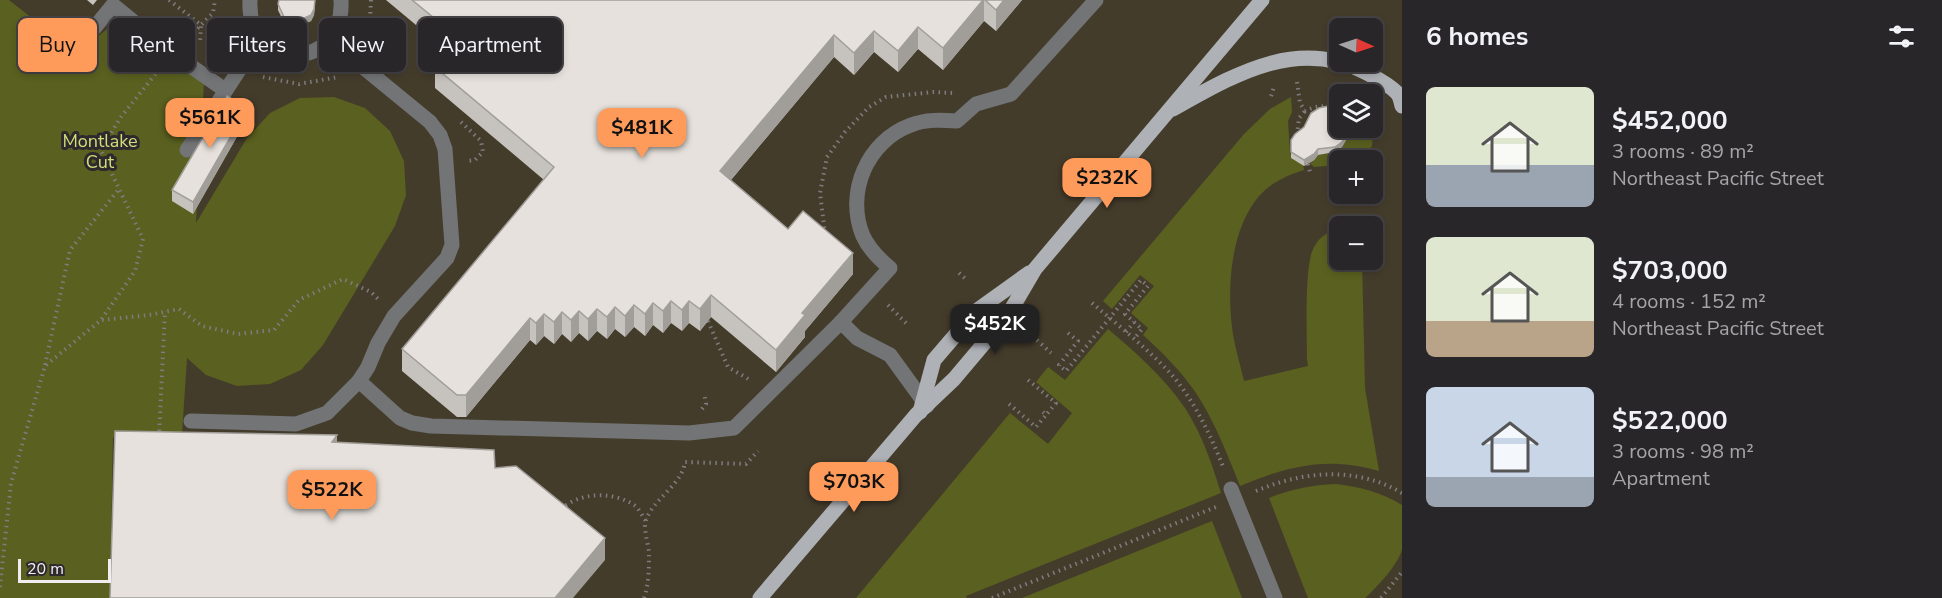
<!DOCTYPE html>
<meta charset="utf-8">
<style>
body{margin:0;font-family:"Nunito Sans",sans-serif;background:#312e31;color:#f1f3f6;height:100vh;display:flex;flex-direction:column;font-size:22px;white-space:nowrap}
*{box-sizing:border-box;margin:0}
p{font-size:20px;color:#a5a5a8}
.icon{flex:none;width:33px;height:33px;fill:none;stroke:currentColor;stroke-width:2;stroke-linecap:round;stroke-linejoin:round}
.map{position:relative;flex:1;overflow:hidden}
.drawer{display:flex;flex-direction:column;background:#292629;width:540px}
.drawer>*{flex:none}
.guide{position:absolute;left:18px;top:18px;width:570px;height:54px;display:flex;gap:12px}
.needle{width:39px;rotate:93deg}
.buttons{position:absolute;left:1329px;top:18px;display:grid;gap:12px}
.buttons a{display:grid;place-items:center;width:54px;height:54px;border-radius:9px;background:#292629;box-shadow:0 3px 9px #0003,0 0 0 2px #454346;font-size:30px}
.scale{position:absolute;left:18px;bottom:15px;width:93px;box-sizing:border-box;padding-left:6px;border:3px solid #f0eef0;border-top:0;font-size:16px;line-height:21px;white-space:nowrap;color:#f0eef0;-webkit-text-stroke:4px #2d292d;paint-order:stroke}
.price{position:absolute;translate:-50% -51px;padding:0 14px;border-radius:12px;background:#ff9b5a;color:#111;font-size:20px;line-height:39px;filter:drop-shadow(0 2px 3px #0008)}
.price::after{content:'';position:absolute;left:50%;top:36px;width:18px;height:14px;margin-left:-9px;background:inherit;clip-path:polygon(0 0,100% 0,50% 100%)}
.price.on{background:#222;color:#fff}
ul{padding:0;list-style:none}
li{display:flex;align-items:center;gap:18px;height:150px;padding:0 24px}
li span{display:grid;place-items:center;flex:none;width:168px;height:120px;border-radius:9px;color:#555}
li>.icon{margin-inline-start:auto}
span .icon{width:72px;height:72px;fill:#fffc;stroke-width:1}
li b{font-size:26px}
h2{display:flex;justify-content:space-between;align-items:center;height:72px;padding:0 24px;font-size:26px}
.pill{padding:0 21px;border-radius:9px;background:#292629;box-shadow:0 3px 9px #0003,0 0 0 2px #454346;font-size:21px;line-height:54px}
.pill.on{background:#ff9b5a;color:#111}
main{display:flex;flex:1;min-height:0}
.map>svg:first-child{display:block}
.education{fill:#443c2b;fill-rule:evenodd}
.green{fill:#5a601f}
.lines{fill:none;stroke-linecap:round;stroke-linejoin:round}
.path{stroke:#7f7c7f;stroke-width:4;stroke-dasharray:1.5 4.5;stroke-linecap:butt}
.minor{stroke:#727476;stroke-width:15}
.major{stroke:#aeb1b6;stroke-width:15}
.wall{fill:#c6c2bd}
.shaded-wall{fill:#a19e9a}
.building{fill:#e6e1dc;stroke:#a19e9a;stroke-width:1.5}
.labels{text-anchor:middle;stroke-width:6;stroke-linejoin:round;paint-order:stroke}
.park-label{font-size:18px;fill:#d2de7a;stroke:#2d292d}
</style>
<main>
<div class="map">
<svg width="1402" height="598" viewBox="0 0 1402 598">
<rect width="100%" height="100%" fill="#373337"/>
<path class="education" d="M 9,0 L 1402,0 L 1402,598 L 110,598 L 113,438 L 182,434 L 78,53 ZM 1340,28 L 1372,28 L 1372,62 L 1340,62 ZM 1340,94 L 1372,94 L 1372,128 L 1340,128 ZM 1340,160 L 1372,160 L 1372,194 L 1340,194 ZM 1340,226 L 1372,226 L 1372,260 L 1340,260 Z"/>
<g class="green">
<polygon points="0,0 9,0 77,53 121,18 204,83 196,223 247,138 270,113 300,98 334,97 365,108 390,131 404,161 406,195 395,226 323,345 301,370 270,384 237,386 206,375 187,358 182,434 113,438 110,598 0,598"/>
<path d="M 1291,97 L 1292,112 L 1288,121 L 1290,153 L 1294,160 L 1303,164 L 1304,170 C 1288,175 1272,182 1260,195 C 1231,228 1227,284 1232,327 C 1234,345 1240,363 1244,381 L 1308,366 L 1307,359 C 1307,335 1304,264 1314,247 C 1320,236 1328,232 1339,229 L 1340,260 L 1362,260 L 1365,388 L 1379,471 C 1327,456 1288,466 1240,486 C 1227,454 1215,422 1196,393 C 1181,371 1162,352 1143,335 L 1148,328 L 1131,313 L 1154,286 L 1140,275 L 1112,309 L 1103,301 L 1244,134 L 1270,109 Z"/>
<polygon points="1373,117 1374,120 1372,146 1362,160 1340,160 1339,165 1314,167 1310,163 1318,155 1335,152 1342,148 1347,136 1352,131 1353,128 1372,128"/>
<path d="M 1108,329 C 1136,353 1164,377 1185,408 C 1202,434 1212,464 1221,493 L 966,596 L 967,598 L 856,598 L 1010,413 L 1048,444 L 1072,413 L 1036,382 L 1048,367 L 1065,380 Z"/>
<path d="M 1336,484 C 1360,487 1381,492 1402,505 C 1402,519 1402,535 1402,549 C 1399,564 1376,588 1365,598 L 1308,598 L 1269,498 C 1291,489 1312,485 1336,484 Z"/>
<polygon points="1212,521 1242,598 1022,598"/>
</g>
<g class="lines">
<g class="path">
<polyline points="169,0 201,25 200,44"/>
<polyline points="371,0 369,38 381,48"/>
<polyline points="189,37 213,13 215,0"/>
<polyline points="263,77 299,84 338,77"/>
<path d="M 1297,82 L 1300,103 L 1305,111 C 1317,105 1327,105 1340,110"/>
<polyline points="1271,96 1274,87"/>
<polyline points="461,122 481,141 483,152 475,160 467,161"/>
<polyline points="1297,135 1299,118 1305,111"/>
<polyline points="1308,164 1310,172"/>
<polyline points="825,234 820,193 827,157 845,132 869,107 886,97 934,92 953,93"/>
<polyline points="959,273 968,281"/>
<path d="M 1092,303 C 1119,326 1148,349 1172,375 C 1195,402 1211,436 1224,469"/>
<polyline points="888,305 909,326"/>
<polyline points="102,320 149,315 179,309 202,326 238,334 274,330 299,300 343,279 371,292 379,300"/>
<polyline points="708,321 728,367 750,380"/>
<polyline points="1126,332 1134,322"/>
<polyline points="1068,333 1078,341 1059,365 1066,371 1141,280 1148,286 1125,314 1142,329 1134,339"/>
<polyline points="1037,340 1051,353"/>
<polyline points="45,365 70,250 119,189"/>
<polyline points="1028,380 1056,403 1046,415"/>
<polyline points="1009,404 1036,427 1046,415 1043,412"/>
<polyline points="702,409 706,404 704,393"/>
<polyline points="159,437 165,311"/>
<path d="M 1256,491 C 1303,471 1356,466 1402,493"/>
<path d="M 561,509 C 580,492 613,491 634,505 C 639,508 642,516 646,521"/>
<polyline points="0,587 11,483 45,366 101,320 135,271 143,239 101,151 120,118 158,71"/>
<path d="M 644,598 C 649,584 649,567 649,552 C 648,543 643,528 646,520 C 654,498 682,485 685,462 L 746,464 L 758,451"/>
<polyline points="992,598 1216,507"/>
<polyline points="1381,598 1402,572"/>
</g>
<g class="minor">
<path d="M 250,0 C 246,74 345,72 341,0"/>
<polyline points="82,43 113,5 172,53 225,90"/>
<polyline points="187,150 260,38"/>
<polyline points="841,322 857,338 890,355 927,406"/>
<path d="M 359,381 L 400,418 L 412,423 L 431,426 L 689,433 L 734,428 L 841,322 L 890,268 C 879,259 869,249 863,236 C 845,193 867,141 911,125 C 926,119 942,120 957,121 L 976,104 L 1011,94 L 1096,0"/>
<polyline points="191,421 296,424 327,413 359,381 368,367 378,343 394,316 447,258 452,245 445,149 440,135 430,122 330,40"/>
<polyline points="1231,489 1275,598"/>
</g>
<g class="major">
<path d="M 1173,109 C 1234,75 1297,36 1367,73 C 1376,78 1390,85 1397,93 C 1400,96 1401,102 1402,106"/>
<polyline points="920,412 934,360 976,311 1029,273"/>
<polyline points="760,598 916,415 954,379 1008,315 1035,269 1262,0"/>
</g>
</g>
<g class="wall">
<polygon points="87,0 97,0 93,5"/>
<polygon points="386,0 1022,0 996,31 984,21 943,70 918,49 898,72 874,52 854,75 834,57 731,180 788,229 853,274 805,331 805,337 776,372 711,317 700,331 689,323 682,331 671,323 663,333 653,325 645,336 634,327 625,337 615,329 607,339 597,331 588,341 579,333 571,342 562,334 554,344 544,336 536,345 530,340 466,417 457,417 402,371 402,349 544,180 435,88 435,67 446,50"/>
<polygon points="278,4 315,7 314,15 311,21 298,27 284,23 278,10"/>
<polygon points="247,119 193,214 172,201 172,190"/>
<polygon points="1348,132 1346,140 1342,147 1335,152 1318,155 1314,160 1304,166 1291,158 1291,140"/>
</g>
<g class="shaded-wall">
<polygon points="983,0 984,0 984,21 943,70 943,48"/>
<polygon points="1004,0 1022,0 996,31 996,10"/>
<polygon points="315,1 314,15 311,21 298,27 298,21"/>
<polygon points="918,27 918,49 898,72 898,51"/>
<polygon points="874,31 874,52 854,75 854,53"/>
<polygon points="834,35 834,57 720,193 720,171"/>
<polygon points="247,108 247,119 193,214 193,202"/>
<polygon points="1348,128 1346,140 1342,147 1335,152 1335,147"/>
<polygon points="1318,149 1318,155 1314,160 1304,166 1304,160"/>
<polygon points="853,253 853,274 805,331 805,337 776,372 776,350 802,313"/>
<polygon points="711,295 711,317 700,331 700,309"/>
<polygon points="671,301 671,323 663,333 663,311"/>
<polygon points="689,301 689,323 682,331 682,310"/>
<polygon points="653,303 653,325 645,336 645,314"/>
<polygon points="634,305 634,327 625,337 625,316"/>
<polygon points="615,307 615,329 607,339 607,317"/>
<polygon points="597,309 597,331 588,341 588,319"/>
<polygon points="579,311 579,333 571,342 571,320"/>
<polygon points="562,312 562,334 554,344 554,322"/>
<polygon points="544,314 544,336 536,345 536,323"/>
<polygon points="530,318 530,340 466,417 466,395"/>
<polygon points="337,435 337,457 332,442"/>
<polygon points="605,538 605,560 573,598 555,598"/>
</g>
<g class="building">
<polygon points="279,0 315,0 314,9 311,15 298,21 284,17 278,4"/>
<polygon points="412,0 983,0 943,48 918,27 898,51 874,31 854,53 834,35 720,171 788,229 803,211 853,253 802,313 805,315 776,350 711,295 700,309 689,301 682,310 671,301 663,311 653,303 645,314 634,305 625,316 615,307 607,317 597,309 588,319 579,311 571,320 562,312 554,322 544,314 536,323 530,318 466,395 457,395 402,349 554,167 435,67 456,36"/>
<polygon points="985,0 1004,0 996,10"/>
<polygon points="227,96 247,108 193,202 172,190"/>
<polygon points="1328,106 1338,109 1340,111 1340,128 1348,128 1346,134 1342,142 1335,147 1318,149 1314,154 1304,160 1291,152 1291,140 1295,134 1304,127 1311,113 1319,108"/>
<polygon points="115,431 337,435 332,442 494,450 495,468 516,466 605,538 555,598 110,598"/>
</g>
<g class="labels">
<g class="park-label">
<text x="100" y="147">Montlake<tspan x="100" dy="21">Cut</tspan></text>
</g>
</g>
</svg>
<div class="buttons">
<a><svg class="needle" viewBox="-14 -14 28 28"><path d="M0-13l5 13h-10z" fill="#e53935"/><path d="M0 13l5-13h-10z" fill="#a5a5a8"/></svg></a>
<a><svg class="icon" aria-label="layers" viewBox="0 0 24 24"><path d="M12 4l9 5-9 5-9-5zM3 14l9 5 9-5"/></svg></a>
<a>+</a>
<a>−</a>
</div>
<div class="scale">20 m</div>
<b class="price" style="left:210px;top:149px">$561K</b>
<b class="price" style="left:642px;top:159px">$481K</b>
<b class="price" style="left:1107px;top:209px">$232K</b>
<b class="price on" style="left:995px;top:355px">$452K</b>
<b class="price" style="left:854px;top:513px">$703K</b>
<b class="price" style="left:332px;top:521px">$522K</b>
<div class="guide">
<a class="pill on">Buy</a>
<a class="pill">Rent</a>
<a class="pill">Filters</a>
<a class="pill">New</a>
<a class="pill">Apartment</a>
</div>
</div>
<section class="drawer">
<h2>6 homes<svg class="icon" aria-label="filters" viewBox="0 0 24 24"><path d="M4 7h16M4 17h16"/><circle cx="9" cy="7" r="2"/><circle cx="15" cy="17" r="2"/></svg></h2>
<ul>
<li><span style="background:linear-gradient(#dfe7d0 65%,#9aa5b1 0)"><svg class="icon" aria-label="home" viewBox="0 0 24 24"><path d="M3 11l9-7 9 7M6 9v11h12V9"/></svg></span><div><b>$452,000</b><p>3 rooms · 89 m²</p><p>Northeast Pacific Street</p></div></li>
<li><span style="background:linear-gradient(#dfe7d0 70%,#b9a48a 0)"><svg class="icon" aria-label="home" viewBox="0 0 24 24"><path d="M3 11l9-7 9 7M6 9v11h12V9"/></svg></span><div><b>$703,000</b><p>4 rooms · 152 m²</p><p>Northeast Pacific Street</p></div></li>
<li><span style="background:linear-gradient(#c9d6e8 75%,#9aa5b1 0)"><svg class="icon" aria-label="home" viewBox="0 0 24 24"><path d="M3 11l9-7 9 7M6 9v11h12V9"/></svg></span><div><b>$522,000</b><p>3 rooms · 98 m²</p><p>Apartment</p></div></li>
</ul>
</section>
</main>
